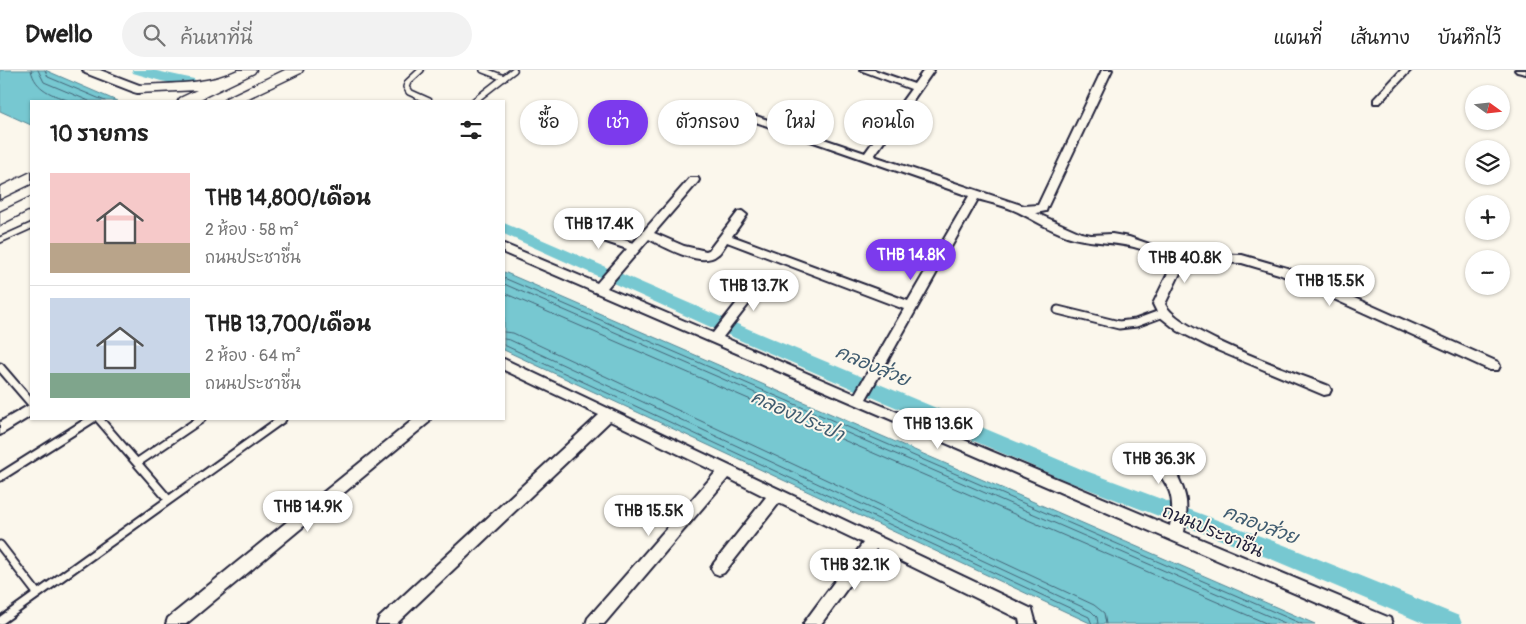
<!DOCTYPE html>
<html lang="th">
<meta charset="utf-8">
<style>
body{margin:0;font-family:Pangolin,"Playpen Sans Thai",sans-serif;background:#f2f2f2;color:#222;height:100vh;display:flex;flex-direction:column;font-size:19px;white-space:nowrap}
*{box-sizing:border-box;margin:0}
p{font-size:16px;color:#767676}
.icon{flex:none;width:28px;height:28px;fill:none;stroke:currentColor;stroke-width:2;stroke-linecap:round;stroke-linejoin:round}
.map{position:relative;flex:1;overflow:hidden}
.sheet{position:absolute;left:30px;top:30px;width:475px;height:320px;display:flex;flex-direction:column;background:#fff;border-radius:0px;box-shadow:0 1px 4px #0004}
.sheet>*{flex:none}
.banner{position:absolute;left:520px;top:30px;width:475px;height:45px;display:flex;gap:10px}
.needle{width:32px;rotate:105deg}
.controls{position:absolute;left:1465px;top:15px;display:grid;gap:10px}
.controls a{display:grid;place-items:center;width:45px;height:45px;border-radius:50%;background:#fff;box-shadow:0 1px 4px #0004;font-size:25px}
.price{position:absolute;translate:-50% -42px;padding:0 11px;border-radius:18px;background:#fff;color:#222;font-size:16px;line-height:32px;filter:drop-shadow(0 1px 2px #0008)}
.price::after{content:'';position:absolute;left:50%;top:30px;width:15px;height:11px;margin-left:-8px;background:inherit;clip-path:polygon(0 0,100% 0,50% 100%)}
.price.on{background:#7c3aed;color:#fff}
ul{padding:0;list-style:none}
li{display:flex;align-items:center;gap:15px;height:125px;padding:0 20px}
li+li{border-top:1px solid #e0e0e0}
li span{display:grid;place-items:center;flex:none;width:140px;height:100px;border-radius:0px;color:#555}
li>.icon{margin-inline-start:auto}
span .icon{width:60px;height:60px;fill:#fffc;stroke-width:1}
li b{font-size:21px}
h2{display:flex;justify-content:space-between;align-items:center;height:60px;padding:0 20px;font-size:21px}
.tag{padding:0 18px;border-radius:22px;background:#fff;box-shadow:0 1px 4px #0004;font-size:18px;line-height:45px}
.tag.on{background:#7c3aed;color:#fff}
header{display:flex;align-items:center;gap:30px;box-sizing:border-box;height:70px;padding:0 25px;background:#fff;border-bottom:1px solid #e0e0e0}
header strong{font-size:24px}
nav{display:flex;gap:28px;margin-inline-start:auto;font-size:18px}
.search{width:350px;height:45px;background:#f2f2f2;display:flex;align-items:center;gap:12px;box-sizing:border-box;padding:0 18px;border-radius:28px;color:#767676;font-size:19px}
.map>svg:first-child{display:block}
.water{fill:#77c8d1;stroke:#558695}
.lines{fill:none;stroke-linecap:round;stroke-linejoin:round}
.shore{stroke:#446477;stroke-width:1}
.canal{fill:#77c8d1;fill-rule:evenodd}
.service-far1-casing{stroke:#22223b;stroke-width:8}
.service-casing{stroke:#22223b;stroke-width:11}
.minor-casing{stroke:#22223b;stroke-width:4}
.tertiary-casing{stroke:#22223b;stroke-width:4}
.secondary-casing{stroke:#22223b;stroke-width:3}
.service-far1{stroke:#fbf7ec;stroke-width:5}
.service{stroke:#fbf7ec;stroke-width:7}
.minor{fill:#fbf7ec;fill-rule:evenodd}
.tertiary{fill:#fbf7ec;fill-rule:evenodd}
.secondary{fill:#fbf7ec;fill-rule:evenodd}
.labels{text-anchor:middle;stroke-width:4;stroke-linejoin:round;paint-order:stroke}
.street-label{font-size:18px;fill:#22223b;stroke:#fbf7ec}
.water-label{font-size:19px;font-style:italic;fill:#405c70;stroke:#fbf7ec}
</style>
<header>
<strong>Dwello</strong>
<div class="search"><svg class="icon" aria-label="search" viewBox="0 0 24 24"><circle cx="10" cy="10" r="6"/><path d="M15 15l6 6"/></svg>ค้นหาที่นี่</div>
<nav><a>แผนที่</a><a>เส้นทาง</a><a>บันทึกไว้</a></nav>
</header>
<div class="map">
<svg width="1526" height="554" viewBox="0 0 1526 554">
<rect width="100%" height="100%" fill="#fbf7ec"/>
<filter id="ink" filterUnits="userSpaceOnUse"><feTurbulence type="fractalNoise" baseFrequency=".02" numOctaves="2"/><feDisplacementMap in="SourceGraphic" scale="10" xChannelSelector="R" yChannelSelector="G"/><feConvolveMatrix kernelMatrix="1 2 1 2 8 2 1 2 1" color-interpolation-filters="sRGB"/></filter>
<g filter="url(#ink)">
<g class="water">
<polygon points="0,0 45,0 117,31 31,31 31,55 0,41"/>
<polygon points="504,202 1315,554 1092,554 504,280"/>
</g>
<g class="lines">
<g class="shore">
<path d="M 31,0 C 35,20 53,25 70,31"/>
<polyline points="38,0 44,12 89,31"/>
<polyline points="45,0 48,7 105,31"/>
<polyline points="504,208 1302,554"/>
<polyline points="504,214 1287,554"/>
<polyline points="504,223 1268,554"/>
<polyline points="504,262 513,263 1094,535 1104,543 1106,554"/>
<polyline points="504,269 510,270 1091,541 1097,547 1098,554"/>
<polyline points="504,275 1089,547 1092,554"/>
</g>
<g class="canal">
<polygon points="132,0 152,0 194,9 196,12 189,16 161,11 133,3"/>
<polygon points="504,153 758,263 1081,399 1284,475 1459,546 1462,554 1425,554 1271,489 1067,411 746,273 504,164"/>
</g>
<g class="service-far1-casing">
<g id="service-far1">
<polyline points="421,0 408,12 406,17 409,22 429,31"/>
<polyline points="483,0 504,8"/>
<polyline points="474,31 514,0"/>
<polyline points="0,170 31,156"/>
<polyline points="1058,240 1062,241"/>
</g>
</g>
<g class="service-casing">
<g id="service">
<polyline points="1058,240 1119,255 1136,253 1163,243"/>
<polyline points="0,297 31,333"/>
<polyline points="99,349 168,429"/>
<polyline points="138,392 201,349"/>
<polyline points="0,407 92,349"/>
<polyline points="0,475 37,523"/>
<polyline points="0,551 282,349"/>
</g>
</g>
<g class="minor-casing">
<g id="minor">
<path d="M 860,0 L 874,0 L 914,14 L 924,0 L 934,0 L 874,86 L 1024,136 L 1038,135 L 1102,0 L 1112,0 L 1047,138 L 1046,141 L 1036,143 L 1081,163 L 1091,165 L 1112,164 L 1129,167 L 1152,175 L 1165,183 L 1242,185 L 1287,198 L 1498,292 L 1500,296 L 1498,300 L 1490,300 L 1279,204 L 1242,193 L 1175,191 L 1181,201 L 1165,234 C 1178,262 1296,303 1329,316 L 1331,320 L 1329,324 L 1324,325 L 1210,277 L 1178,261 L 1159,246 L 1153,234 L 1169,201 C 1145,165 1101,178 1067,166 C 1050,160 1034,150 1018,142 C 1006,136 991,133 978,129 L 866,329 L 1170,456 C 1178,415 1162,415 1147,383 L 1149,379 C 1165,373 1185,417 1186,431 C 1187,442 1186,452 1184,462 L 1390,548 L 1392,554 L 1366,554 L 504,183 L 504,174 L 597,213 L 627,179 L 568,159 L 566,156 L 568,153 L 576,153 L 633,173 L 690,108 L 698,108 L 699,110 L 698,112 L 654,163 L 684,176 L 706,181 L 709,180 L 738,142 L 742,141 L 747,145 L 732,166 L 908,231 L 969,126 L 750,50 L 748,48 L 750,46 L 756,46 L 865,83 L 911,19 ZM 649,169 C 664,177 702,198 717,185 C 721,183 724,176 727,172 L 904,239 L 855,324 L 723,267 L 762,217 L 764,214 L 762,211 L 754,211 L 713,263 L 607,218 Z"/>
<polygon points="1401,0 1411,0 1380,33 1374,33 1374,29"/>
<polygon points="1515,0 1526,0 1526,4 1517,2"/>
<polygon points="504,289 1032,539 1036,554 1020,554 1019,549 876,479 821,554 803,554 863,473 779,433 724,503 719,505 714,503 711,498 714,493 766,427 728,408 604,554 586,554 588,548 716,402 610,351 396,554 377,554 379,548 599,345 504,300"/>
<polygon points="31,334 31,346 0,365 0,352"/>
<polygon points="414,349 430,349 428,353 186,554 166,554 168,548"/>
</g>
</g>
<g class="tertiary-casing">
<polygon id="tertiary" points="83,0 100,0 142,16 144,19 138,23 134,22 85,3"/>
</g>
<g class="secondary-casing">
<g id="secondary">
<path d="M 238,0 L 256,0 L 254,3 L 196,31 L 178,31 L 180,28 L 197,20 L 138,23 L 133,22 L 131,19 L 133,16 L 138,15 C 172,13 207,15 238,0 Z"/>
<polygon points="285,0 303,0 301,3 242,31 224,31 226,28"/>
<polygon points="31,102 31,114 0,129 0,117"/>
<polygon points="31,127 31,139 0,155 0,142"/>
</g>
</g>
<use href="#service-far1" class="service-far1"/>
<use href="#service" class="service"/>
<use href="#minor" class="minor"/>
<use href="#tertiary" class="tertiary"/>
<use href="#secondary" class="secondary"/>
</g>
</g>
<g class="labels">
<g class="street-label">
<text transform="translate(1213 461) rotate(23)" y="6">ถนนประชาชื่น</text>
</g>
<g class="water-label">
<text transform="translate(873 295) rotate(23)" y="7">คลองส่วย</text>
<text transform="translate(798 345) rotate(24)" y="7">คลองประปา</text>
<text transform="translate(1261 454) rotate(21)" y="7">คลองส่วย</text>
</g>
</g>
</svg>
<div class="controls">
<a><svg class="needle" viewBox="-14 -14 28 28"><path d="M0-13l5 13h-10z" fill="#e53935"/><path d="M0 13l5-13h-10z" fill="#767676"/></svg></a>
<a><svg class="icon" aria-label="layers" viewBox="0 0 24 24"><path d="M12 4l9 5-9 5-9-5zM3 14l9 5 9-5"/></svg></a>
<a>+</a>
<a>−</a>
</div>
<b class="price" style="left:599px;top:180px">THB 17.4K</b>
<b class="price on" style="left:911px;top:211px">THB 14.8K</b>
<b class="price" style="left:1185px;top:214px">THB 40.8K</b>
<b class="price" style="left:1330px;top:237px">THB 15.5K</b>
<b class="price" style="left:754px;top:242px">THB 13.7K</b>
<b class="price" style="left:938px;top:380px">THB 13.6K</b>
<b class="price" style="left:1159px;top:415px">THB 36.3K</b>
<b class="price" style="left:308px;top:463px">THB 14.9K</b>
<b class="price" style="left:649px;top:467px">THB 15.5K</b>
<b class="price" style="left:855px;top:521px">THB 32.1K</b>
<div class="banner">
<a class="tag">ซื้อ</a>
<a class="tag on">เช่า</a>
<a class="tag">ตัวกรอง</a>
<a class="tag">ใหม่</a>
<a class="tag">คอนโด</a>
</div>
<section class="sheet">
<h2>10 รายการ<svg class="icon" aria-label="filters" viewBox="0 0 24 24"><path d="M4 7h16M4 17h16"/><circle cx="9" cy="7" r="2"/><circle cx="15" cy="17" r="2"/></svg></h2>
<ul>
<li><span style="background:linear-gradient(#f6c9c9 70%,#b9a48a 0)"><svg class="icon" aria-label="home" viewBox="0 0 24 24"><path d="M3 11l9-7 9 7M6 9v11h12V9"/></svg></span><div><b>THB 14,800/เดือน</b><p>2 ห้อง · 58 m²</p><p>ถนนประชาชื่น</p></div></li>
<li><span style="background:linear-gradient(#c9d6e8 75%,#7fa58c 0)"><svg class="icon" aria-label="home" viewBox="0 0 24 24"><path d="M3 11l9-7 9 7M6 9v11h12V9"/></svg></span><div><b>THB 13,700/เดือน</b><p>2 ห้อง · 64 m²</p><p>ถนนประชาชื่น</p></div></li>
</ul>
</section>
</div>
